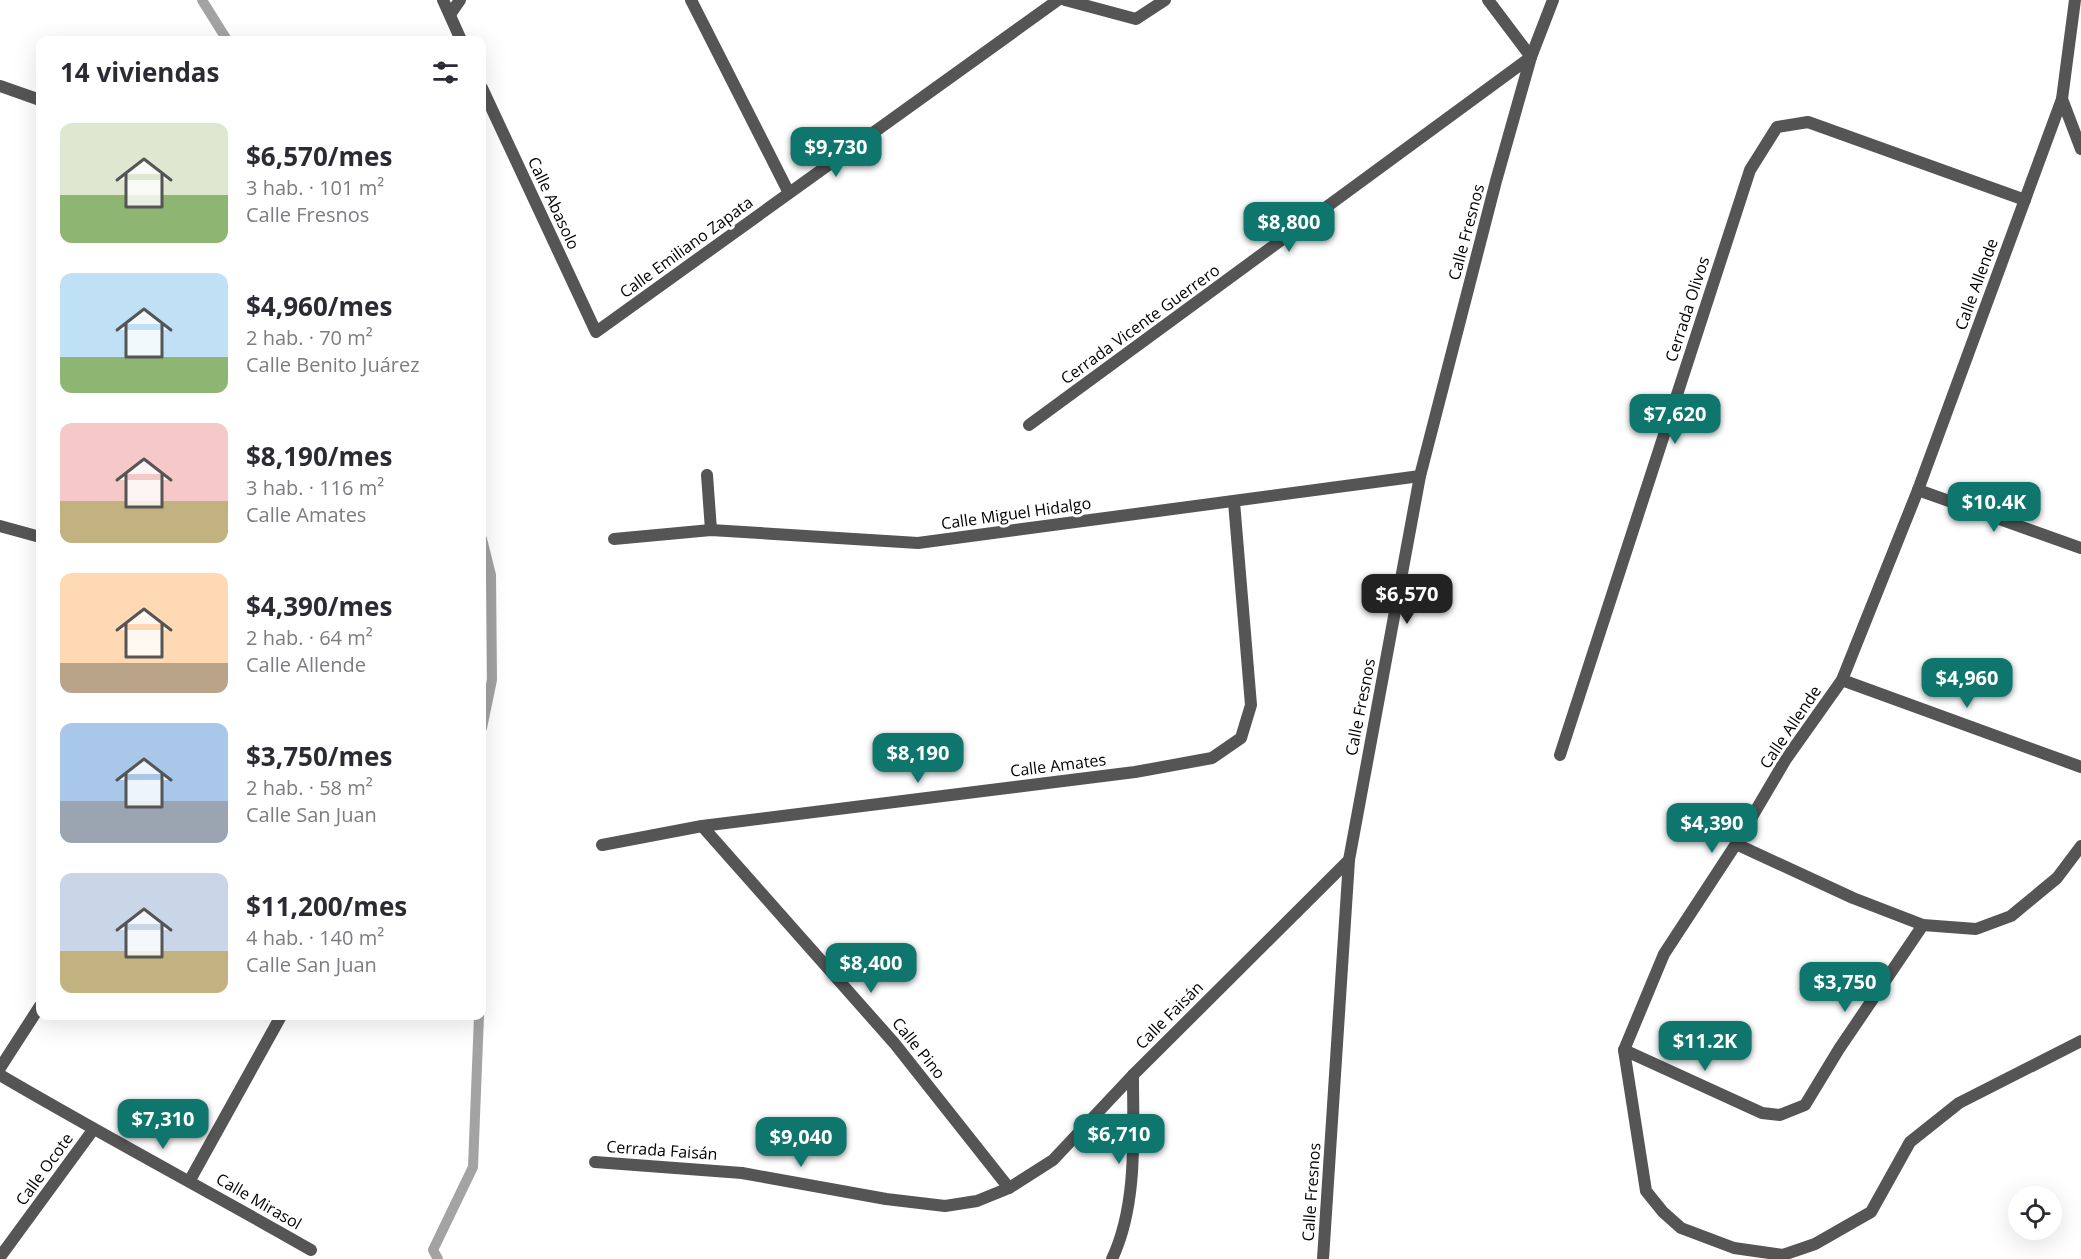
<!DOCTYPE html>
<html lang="es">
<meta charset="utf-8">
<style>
body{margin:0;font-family:"Open Sans",sans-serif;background:#f7f7f7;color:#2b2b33;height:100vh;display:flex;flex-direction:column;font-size:22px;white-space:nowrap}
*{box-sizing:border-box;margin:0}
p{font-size:20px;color:#7c7c81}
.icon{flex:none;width:33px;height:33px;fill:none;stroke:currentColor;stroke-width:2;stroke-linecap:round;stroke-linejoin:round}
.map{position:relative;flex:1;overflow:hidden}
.sheet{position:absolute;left:36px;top:36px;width:450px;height:984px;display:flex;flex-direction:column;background:#fff;border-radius:12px;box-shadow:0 6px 24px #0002}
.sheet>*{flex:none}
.tools{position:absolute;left:2008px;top:1186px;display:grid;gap:12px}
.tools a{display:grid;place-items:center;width:54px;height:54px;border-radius:50%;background:#fff;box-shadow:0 6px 24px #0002;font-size:30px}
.price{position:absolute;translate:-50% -51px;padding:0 14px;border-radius:12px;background:#0f766e;color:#fff;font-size:20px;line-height:39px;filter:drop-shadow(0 2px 3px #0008)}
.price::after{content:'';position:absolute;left:50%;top:36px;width:18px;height:14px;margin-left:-9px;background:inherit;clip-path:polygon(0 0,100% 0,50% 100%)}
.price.active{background:#222;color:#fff}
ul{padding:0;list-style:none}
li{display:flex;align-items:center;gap:18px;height:150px;padding:0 24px}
li span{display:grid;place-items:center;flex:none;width:168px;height:120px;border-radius:12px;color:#555}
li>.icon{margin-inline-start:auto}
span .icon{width:72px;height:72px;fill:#fffc;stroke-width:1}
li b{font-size:26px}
h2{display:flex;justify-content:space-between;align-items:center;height:72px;padding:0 24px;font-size:26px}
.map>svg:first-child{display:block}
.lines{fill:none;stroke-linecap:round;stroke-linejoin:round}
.stream{stroke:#a3a3a3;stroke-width:10}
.street{stroke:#555;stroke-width:12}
.labels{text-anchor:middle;stroke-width:6;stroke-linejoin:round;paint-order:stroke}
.street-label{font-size:16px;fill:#000;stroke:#fff}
</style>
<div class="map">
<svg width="2081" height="1259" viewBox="0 0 2081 1259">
<rect width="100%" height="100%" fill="#fff"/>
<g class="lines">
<g class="stream">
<polyline points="202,0 227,40"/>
<polyline points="482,539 491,575 492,680 482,728"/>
<polyline points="438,1259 433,1250 473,1167 479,1016"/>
</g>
<g class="street">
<polyline points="443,0 461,40"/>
<polyline points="691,0 789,193"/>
<polyline points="1065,0 1136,19 1165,0"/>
<polyline points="2075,0 2062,99 1918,490 1842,680 1786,759 1736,844 1664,954 1624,1050 1646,1191 1663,1212 1681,1228 1734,1248 1783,1255 1815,1244 1871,1212 1910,1142 1959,1103 2081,1041"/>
<polyline points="451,13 460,0"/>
<polyline points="0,86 40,100"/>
<polyline points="482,88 596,332 1058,0"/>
<polyline points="2062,99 2081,149"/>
<polyline points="1029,425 1531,57 1488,0"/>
<polyline points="707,475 711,530"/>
<polyline points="1918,490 2081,548"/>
<polyline points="0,526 40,537"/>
<polyline points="614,539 711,530 918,543 1420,476"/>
<polyline points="1842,680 2081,767"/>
<polyline points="1560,755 1750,170 1777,127 1808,122 2025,200"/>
<polyline points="702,826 895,1044 1009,1188"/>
<polyline points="1736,844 1853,898 1923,925 1976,929 2011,916 2057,878 2081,846"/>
<polyline points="602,845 702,826 1135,772 1212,758 1241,738 1251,705 1234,502"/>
<polyline points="1624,1050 1762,1113 1780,1115 1805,1105 1839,1049 1923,925"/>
<polyline points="0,1068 40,1006"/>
<path d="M 0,1075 C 102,1135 208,1191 311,1250"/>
<polyline points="595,1162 742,1173 886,1199 945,1206 977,1201 1009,1188 1053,1160 1133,1075 1349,860"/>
<polyline points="190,1180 281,1016"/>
<polyline points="0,1257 93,1130"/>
<path d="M 1112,1259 C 1138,1204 1133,1134 1133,1075"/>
<polyline points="1323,1259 1349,860 1420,476 1496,181 1531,57 1553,0"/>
</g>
</g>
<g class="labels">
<g class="street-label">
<text transform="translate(554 203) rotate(65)" y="6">Calle Abasolo</text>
<text transform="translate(1466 232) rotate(-75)" y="6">Calle Fresnos</text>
<text transform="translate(686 247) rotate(-36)" y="6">Calle Emiliano Zapata</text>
<text transform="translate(1976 284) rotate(-70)" y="6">Calle Allende</text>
<text transform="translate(1687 309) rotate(-72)" y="6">Cerrada Olivos</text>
<text transform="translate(1140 324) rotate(-36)" y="6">Cerrada Vicente Guerrero</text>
<text transform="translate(1016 513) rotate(-8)" y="6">Calle Miguel Hidalgo</text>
<text transform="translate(1360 707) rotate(-79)" y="6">Calle Fresnos</text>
<text transform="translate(1790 727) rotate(-56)" y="6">Calle Allende</text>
<text transform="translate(1058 765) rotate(-7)" y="6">Calle Amates</text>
<text transform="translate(1169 1015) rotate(-45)" y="6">Calle Faisán</text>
<text transform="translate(919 1048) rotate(51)" y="6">Calle Pino</text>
<text transform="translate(662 1150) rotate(4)" y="6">Cerrada Faisán</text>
<text transform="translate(44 1169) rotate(-54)" y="6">Calle Ocote</text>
<text transform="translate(1311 1192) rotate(-86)" y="6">Calle Fresnos</text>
<text transform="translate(259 1201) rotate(30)" y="6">Calle Mirasol</text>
</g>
</g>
</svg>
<div class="tools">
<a><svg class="icon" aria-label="locate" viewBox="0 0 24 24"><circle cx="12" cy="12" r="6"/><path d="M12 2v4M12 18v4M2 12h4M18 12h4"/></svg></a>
</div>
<b class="price" style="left:836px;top:178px">$9,730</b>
<b class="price" style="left:1289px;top:253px">$8,800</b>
<b class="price" style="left:1675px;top:445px">$7,620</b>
<b class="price" style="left:1994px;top:533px">$10.4K</b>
<b class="price active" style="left:1407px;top:625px">$6,570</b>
<b class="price" style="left:1967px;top:709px">$4,960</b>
<b class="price" style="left:918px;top:784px">$8,190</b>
<b class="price" style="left:1712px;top:854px">$4,390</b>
<b class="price" style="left:871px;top:994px">$8,400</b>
<b class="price" style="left:1845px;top:1013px">$3,750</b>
<b class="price" style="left:1705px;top:1072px">$11.2K</b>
<b class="price" style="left:163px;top:1150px">$7,310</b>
<b class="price" style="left:1119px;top:1165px">$6,710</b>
<b class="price" style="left:801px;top:1168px">$9,040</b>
<section class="sheet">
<h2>14 viviendas<svg class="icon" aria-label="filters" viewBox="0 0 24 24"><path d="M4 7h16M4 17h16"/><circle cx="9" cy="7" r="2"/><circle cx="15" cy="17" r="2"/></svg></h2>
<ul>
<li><span style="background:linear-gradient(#dfe7d0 60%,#8fb573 0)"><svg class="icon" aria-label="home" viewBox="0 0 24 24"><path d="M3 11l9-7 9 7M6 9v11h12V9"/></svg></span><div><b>$6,570/mes</b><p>3 hab. · 101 m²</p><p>Calle Fresnos</p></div></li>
<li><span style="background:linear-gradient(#bfe0f5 70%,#8fb573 0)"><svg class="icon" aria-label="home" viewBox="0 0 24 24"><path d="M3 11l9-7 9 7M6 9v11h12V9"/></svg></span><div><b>$4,960/mes</b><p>2 hab. · 70 m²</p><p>Calle Benito Juárez</p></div></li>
<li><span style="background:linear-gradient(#f6c9c9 65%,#c2b280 0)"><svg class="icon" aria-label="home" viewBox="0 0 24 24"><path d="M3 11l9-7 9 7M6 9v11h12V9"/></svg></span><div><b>$8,190/mes</b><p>3 hab. · 116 m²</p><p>Calle Amates</p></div></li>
<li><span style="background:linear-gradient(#ffd9b3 75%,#b9a48a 0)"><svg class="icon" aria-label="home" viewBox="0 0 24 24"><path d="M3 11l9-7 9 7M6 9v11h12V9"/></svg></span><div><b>$4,390/mes</b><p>2 hab. · 64 m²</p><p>Calle Allende</p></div></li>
<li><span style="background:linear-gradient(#a9c7e8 65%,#9aa5b1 0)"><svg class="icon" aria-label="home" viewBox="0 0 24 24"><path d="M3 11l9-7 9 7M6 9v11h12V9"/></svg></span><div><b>$3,750/mes</b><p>2 hab. · 58 m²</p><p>Calle San Juan</p></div></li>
<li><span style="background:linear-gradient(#c9d6e8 65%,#c2b280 0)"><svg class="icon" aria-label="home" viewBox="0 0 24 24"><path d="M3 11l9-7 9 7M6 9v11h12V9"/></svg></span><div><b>$11,200/mes</b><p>4 hab. · 140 m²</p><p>Calle San Juan</p></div></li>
</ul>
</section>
</div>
